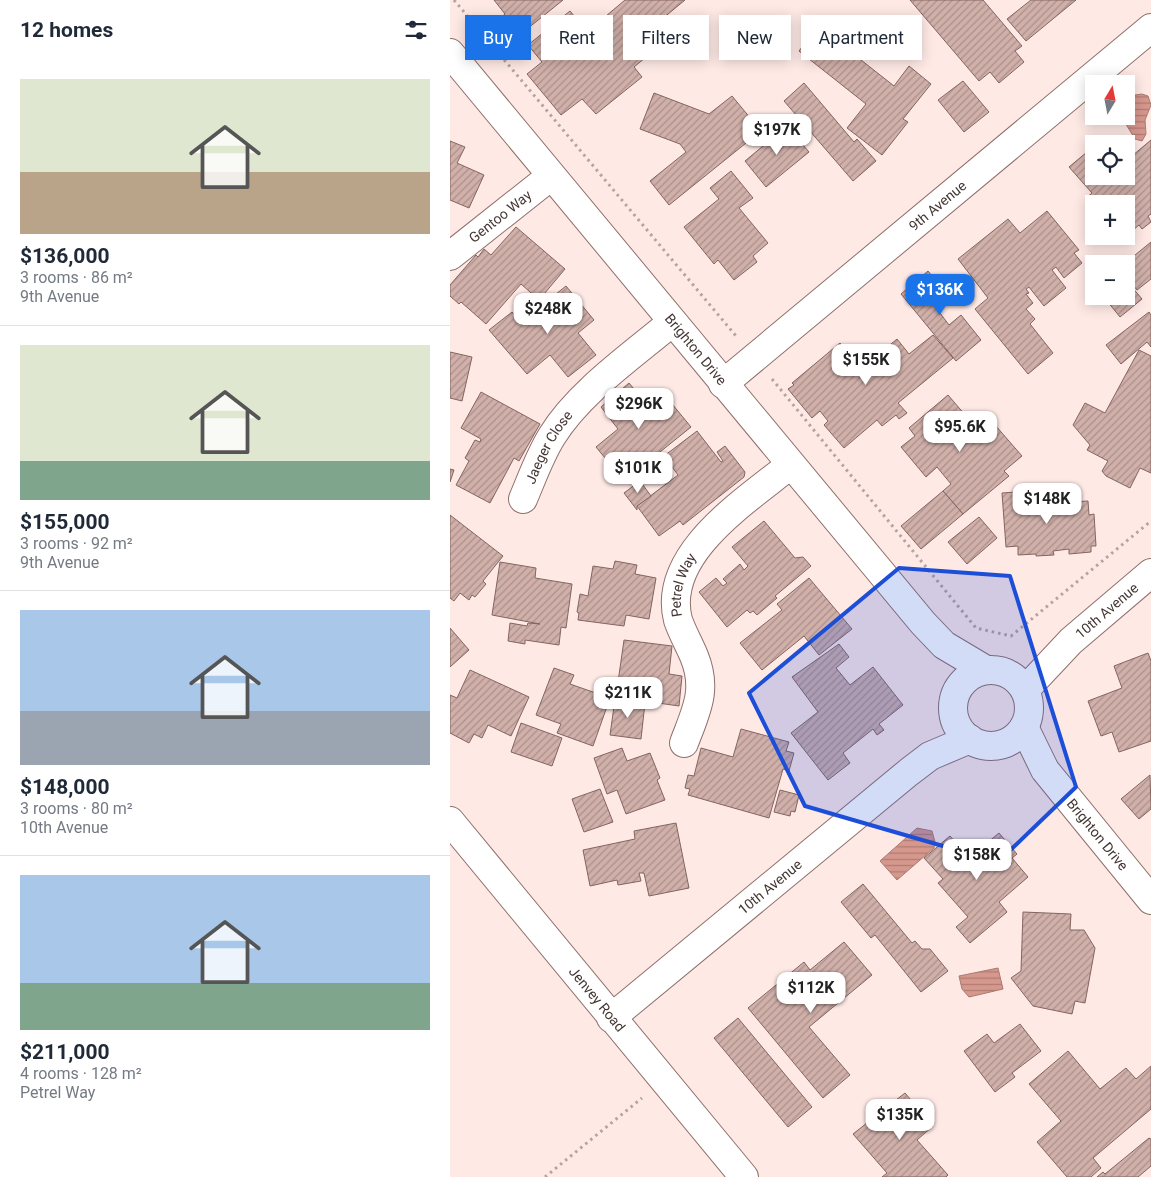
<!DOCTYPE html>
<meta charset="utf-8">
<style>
body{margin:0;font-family:Roboto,sans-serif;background:#f6f6f7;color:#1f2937;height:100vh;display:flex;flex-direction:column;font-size:19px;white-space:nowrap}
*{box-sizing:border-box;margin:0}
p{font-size:16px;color:#747a83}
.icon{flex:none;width:28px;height:28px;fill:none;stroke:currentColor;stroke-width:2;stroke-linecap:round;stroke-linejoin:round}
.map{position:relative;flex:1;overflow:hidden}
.panel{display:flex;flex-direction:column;background:#fff;width:450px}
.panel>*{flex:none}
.guide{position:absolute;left:15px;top:15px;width:475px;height:45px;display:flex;gap:10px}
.needle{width:32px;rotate:10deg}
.tools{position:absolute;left:635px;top:75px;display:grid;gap:10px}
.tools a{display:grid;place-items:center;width:50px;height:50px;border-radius:0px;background:#fff;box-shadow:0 2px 12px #0003;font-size:25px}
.price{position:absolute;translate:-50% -42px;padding:0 11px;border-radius:10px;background:#fff;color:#222;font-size:16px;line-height:32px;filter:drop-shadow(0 1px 2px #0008)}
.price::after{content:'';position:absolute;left:50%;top:30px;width:15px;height:11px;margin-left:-8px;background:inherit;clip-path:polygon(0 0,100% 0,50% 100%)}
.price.on{background:#1a73e8;color:#fff}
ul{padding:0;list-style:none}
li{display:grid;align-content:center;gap:10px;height:265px;padding:0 20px}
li+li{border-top:1px solid #e0e1e3}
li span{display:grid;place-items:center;height:155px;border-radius:0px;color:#555}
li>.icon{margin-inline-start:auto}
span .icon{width:90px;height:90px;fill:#fffc;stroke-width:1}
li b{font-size:21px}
h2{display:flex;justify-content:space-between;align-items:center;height:60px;padding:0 20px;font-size:21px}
.tag{padding:0 18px;border-radius:0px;background:#fff;box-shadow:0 2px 12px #0003;font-size:18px;line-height:45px}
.tag.on{background:#1a73e8;color:#fff}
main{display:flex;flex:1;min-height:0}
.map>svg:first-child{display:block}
.water{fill:url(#water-rules);stroke:#aa7a72}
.building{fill:url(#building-hatch);stroke:#836560}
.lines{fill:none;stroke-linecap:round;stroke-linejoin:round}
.street-casing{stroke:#8f706b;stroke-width:30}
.path{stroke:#b5a3a0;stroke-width:3;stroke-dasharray:2.5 4;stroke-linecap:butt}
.street{stroke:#fff;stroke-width:28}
.marked{fill:#1d4ed8;fill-opacity:0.2;stroke:#1d4ed8;stroke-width:4;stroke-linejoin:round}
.labels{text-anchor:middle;stroke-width:4;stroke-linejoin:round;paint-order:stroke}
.street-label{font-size:14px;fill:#433633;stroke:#fbfbfb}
</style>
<main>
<section class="panel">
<h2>12 homes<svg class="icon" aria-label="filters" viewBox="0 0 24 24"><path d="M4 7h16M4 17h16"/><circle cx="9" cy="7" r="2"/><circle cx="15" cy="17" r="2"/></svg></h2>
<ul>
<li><span style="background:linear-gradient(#dfe7d0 60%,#b9a48a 0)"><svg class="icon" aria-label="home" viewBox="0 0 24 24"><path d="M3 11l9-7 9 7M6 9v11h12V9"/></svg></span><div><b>$136,000</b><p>3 rooms · 86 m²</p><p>9th Avenue</p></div></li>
<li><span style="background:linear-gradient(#dfe7d0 75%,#7fa58c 0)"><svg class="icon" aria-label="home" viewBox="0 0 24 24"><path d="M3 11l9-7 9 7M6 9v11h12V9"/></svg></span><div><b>$155,000</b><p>3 rooms · 92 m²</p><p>9th Avenue</p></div></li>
<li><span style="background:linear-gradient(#a9c7e8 65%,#9aa5b1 0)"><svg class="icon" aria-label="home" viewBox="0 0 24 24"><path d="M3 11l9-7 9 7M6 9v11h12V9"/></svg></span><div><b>$148,000</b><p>3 rooms · 80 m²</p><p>10th Avenue</p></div></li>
<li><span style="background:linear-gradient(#a9c7e8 70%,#7fa58c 0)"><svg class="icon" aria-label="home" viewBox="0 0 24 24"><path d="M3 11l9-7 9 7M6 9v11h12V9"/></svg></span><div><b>$211,000</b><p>4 rooms · 128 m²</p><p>Petrel Way</p></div></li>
</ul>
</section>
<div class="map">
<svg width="701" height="1177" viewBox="0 0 701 1177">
<defs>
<pattern id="water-rules" width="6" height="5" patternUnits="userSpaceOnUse" patternTransform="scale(1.25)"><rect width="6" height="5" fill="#d6978d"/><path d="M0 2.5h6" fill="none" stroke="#af7c74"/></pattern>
<pattern id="building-hatch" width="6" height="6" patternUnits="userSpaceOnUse" patternTransform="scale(1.25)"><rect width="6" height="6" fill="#d1b0aa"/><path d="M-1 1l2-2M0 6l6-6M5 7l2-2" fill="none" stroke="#ab908b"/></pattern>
</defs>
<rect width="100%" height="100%" fill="#fee9e5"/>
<g class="water">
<polygon points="401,20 457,21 457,52 400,51"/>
<polygon points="692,94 698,96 701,105 695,120 696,134 692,141 685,139 674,121 685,95"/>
<polygon points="467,828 482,831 485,842 484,848 447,880 430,861"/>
<polygon points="548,968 553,989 519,997 512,989 509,976"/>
</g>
<g class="building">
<polygon points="44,0 113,0 56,46 40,27 55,14"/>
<polygon points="175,0 235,0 200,29 212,44 184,67 192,77 146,114 132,99 111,115 77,74 92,62 78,45 120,11 137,32"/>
<polygon points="460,0 533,0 572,46 565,51 574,62 549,83 540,72 529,81"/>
<polygon points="581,0 626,0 576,41 557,19"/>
<polygon points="368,26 444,86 459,66 481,84 453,119 458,122 432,155 397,128 416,104 349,51"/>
<polygon points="513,81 539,112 514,132 488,100"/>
<polygon points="354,83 404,142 407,139 426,161 403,181 334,101"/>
<polygon points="204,93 259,114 282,96 311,131 219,205 200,181 236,152 230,144 190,129"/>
<polygon points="337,126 359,152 316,187 295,161"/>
<polygon points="701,140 701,214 698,216 701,222 692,229 689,225 677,235 676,204 644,204 644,209 635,199 642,193 619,167 643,147 644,176 676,176 676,161"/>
<polygon points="0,141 15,147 7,163 34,175 19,208 0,200"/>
<polygon points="281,171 303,198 289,208 318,243 303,256 307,262 284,280 268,260 264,264 234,227 269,199 260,188"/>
<polygon points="597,211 629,250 624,253 632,263 614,278 606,267 602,270 616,288 594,306 579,287 576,289 579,293 576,294 583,303 576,309 585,319 580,324 603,353 578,374 525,309 538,298 508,259 558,219 570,233"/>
<polygon points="66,227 115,269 89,300 71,284 36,324 11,302 9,304 0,296 0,285 26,255 28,257 34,249 41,255"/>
<polygon points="701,242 701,279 687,290 676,277 676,264 674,264"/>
<polygon points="478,271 500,298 487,309 499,325 511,315 531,340 506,361 451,294"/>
<polygon points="676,280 692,299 670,317 653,296 676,296"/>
<polygon points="116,286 144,320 128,333 146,355 118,377 100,355 77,374 39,330 62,312 71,322"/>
<polygon points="699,312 701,315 701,347 697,342 671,364 656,345"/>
<polygon points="483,335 503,358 448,403 457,413 449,419 446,415 432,426 427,420 394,448 374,425 378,421 370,411 362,418 338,389 344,385 342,383 390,343 411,369 447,339 459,354"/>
<polygon points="689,350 701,356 701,473 690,468 680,488 656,476 652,471 658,461 637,450 640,445 623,425 635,403 655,413"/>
<polygon points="0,352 22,357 12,401 0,398"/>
<polygon points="179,383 197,405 213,393 241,427 174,481 146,447 168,429 151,407"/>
<polygon points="31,392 90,424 69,461 64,458 40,503 6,485 19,461 15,458 25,440 30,442 31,439 11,428"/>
<polygon points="498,395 533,436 545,425 572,456 554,471 559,476 513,514 493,491 501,484 487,467 476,477 451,447 465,436 459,428"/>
<polygon points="247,431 271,462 273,461 267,452 275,446 295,472 294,477 233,525 230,521 209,536 187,506 228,475 214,456"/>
<polygon points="0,469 4,470 0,482"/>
<polygon points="190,481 201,496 187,506 187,510 174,493"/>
<polygon points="493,491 513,514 471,549 451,526"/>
<polygon points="580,491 581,494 588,494 589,504 638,501 639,515 644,514 646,546 641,546 641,552 619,554 619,549 603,551 604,555 586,556 586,554 568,555 568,546 556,547 552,493"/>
<polygon points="0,515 53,556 33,581 36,584 25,597 22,595 19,600 10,593 4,601 0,598"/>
<polygon points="529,517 547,538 517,564 498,542"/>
<polygon points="314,521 345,558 353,557 361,566 325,596 327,598 307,615 303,611 300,613 297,610 277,627 249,592 266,578 273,586 277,583 273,579 290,564 294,570 298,566 282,547"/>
<polygon points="165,561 187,565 185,574 206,578 199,619 176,615 174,626 128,620 129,613 127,612 130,594 138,596 143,566 163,569"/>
<polygon points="50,562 86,568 85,578 122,584 116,628 111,627 109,645 75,640 75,644 58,641 60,623 77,626 78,623 90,624 42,615"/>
<polygon points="359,578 402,629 369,655 354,636 312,670 290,643 332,610 327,604"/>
<polygon points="0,628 19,650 0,667"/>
<polygon points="174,640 222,646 219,674 232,676 229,706 194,701 195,693 167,689"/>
<polygon points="389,644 399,657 386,668 400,685 423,667 453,705 429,724 434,730 427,735 423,729 393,753 400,763 378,780 341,733 368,712 342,677"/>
<polygon points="698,653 701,661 701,741 669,752 662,732 651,736 638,701 672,688 664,666"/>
<polygon points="104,668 124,675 120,684 160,698 143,746 107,733 111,724 86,715"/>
<polygon points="20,670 79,697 61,736 38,725 32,738 24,734 19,743 0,733 0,695 7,698"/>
<polygon points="165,699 195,703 191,739 160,735"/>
<polygon points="71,723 112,738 102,766 61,752"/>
<polygon points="291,729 339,742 336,751 344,753 339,771 333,769 319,818 238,795 240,789 235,788 238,775 244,776 251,748 283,757"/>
<polygon points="172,748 177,761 200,753 210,778 207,780 215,800 176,814 167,790 157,794 144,758"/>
<polygon points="700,775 701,809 689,819 671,799"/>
<polygon points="150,789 163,822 134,832 122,799"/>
<polygon points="330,790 349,795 345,812 341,811 340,816 324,812"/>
<polygon points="226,823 239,888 199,896 194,873 189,873 191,881 168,885 167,880 140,886 133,850 185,839 184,831"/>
<polygon points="549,833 567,854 562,858 578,877 549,902 557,912 520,943 506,927 518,917 488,883 493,879 474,858 500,836 519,858"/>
<polygon points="413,884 462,943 465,941 472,949 480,949 498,971 471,992 425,935 421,938 391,902"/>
<polygon points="573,912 621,914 620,930 634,930 645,948 635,1003 625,1001 622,1014 583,1006 561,978 571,971"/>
<polygon points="394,942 422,975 359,1027 400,1075 373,1098 298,1008 354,962 360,970"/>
<polygon points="288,1018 362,1107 338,1127 264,1038"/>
<polygon points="570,1024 591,1051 562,1073 565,1077 545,1092 514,1051 537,1034 544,1043"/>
<polygon points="618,1051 650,1089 676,1068 686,1079 701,1066 701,1109 643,1158 651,1168 641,1177 617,1177 587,1142 611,1121 579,1084"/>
<polygon points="455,1093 483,1126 467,1140 498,1175 496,1177 432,1177 437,1173 403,1134"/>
<polygon points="699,1138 701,1139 701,1166 688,1177 647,1177 653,1172 655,1174"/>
</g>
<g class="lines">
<g class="street-casing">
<g id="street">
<path id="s1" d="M 0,53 L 473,623 L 494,645 L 536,670"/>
<path id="s2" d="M 0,256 L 101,176"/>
<path id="s3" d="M 273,384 L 701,28"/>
<path id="s4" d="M 73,499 C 82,478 90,455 102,436 C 129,392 183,355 222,322"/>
<circle cx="541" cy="708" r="38"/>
<path id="s5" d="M 575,690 L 621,641 L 701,573"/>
<path id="s6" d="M 574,727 L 595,770 L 701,900"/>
<path id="s7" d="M 234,743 C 246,711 258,690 244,656 C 239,644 232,632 228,620 C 211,554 296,501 340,465"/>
<path id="s8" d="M 0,821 L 294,1177"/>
<path id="s9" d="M 161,1018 L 459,772 L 480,756 L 520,739"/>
</g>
</g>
<g class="path">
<polyline points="4,0 286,336"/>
<polyline points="322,379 526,628 561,636 701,521"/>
<polyline points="95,1177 192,1098"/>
</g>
<use href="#street" class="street"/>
</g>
<path class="marked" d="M 449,568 L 560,576 L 626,787 L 548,862 L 355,806 L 299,693 Z"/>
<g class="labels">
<g class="street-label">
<text dy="5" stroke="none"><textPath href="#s3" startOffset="279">9th Avenue</textPath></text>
<text dy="5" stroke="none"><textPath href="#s2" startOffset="64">Gentoo Way</textPath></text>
<text dy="5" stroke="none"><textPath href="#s1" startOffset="385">Brighton Drive</textPath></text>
<text dy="5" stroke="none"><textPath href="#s4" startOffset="58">Jaeger Close</textPath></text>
<text dy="5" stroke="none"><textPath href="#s7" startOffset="166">Petrel Way</textPath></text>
<text dy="5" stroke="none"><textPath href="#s5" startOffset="114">10th Avenue</textPath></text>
<text dy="5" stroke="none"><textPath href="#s6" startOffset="131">Brighton Drive</textPath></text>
<text dy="5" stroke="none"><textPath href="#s9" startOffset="206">10th Avenue</textPath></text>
<text dy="5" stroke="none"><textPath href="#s8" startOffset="231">Jenvey Road</textPath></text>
</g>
</g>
</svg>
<div class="tools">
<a><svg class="needle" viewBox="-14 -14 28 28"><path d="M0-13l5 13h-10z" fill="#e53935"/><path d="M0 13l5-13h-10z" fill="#747a83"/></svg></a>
<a><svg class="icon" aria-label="locate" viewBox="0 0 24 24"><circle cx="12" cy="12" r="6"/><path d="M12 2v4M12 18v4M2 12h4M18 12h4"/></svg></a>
<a>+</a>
<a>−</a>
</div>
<b class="price" style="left:327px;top:156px">$197K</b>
<b class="price on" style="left:490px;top:316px">$136K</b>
<b class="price" style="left:98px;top:335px">$248K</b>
<b class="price" style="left:416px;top:386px">$155K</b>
<b class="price" style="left:189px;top:430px">$296K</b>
<b class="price" style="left:510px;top:453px">$95.6K</b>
<b class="price" style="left:188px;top:494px">$101K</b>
<b class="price" style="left:597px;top:525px">$148K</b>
<b class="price" style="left:178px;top:719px">$211K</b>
<b class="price" style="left:527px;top:881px">$158K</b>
<b class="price" style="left:361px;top:1014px">$112K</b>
<b class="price" style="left:450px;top:1141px">$135K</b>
<div class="guide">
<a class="tag on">Buy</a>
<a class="tag">Rent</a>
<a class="tag">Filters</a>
<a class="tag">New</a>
<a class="tag">Apartment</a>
</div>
</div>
</main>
